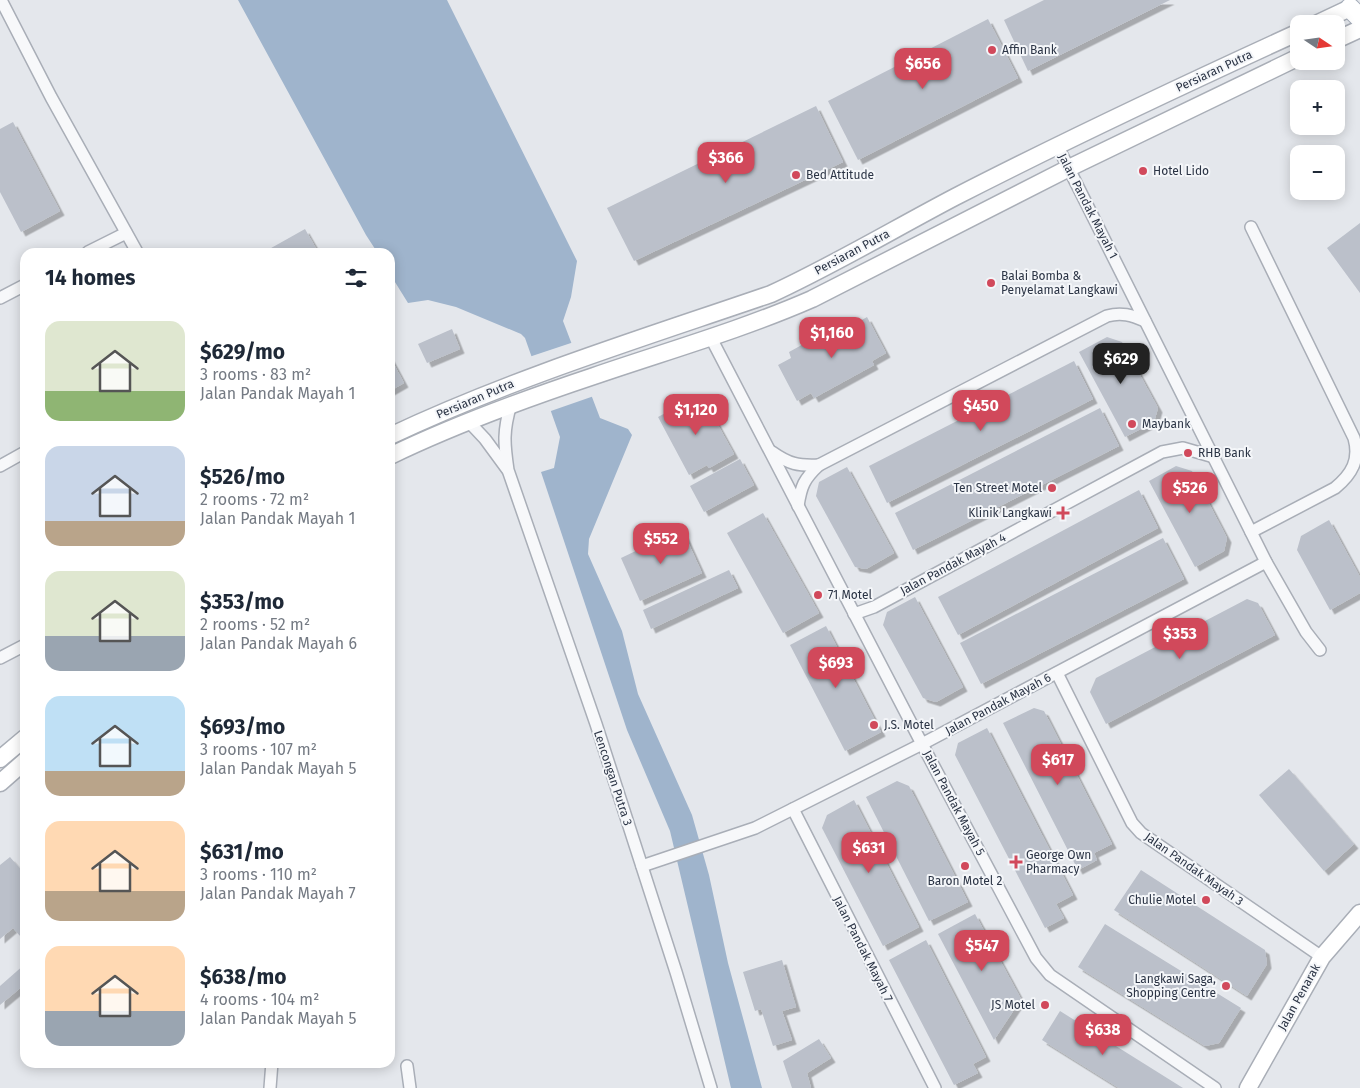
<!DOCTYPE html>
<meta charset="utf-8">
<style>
body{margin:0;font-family:"Fira Sans",sans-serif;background:#f2f2f3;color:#1f2937;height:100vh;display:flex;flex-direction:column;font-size:19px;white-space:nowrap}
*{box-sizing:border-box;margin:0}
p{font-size:16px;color:#747a83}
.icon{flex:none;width:28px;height:28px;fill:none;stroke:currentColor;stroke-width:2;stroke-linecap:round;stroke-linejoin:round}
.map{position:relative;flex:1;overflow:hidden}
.side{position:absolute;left:20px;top:248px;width:375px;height:820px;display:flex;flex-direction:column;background:#fff;border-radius:15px;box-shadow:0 2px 12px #0003}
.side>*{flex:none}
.needle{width:32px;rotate:103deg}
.fabs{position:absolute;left:1290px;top:15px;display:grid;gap:10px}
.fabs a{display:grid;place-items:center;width:55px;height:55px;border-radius:10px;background:#fff;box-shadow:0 2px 12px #0003;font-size:25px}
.price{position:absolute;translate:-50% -42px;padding:0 11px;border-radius:10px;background:#d1495b;color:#fff;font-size:16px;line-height:32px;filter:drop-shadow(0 1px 2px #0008)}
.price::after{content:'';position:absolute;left:50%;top:30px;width:15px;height:11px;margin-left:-8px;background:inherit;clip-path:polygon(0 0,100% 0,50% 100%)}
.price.on{background:#222;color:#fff}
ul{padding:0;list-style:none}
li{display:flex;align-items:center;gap:15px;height:125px;padding:0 25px}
li span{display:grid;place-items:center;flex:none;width:140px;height:100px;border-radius:15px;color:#555}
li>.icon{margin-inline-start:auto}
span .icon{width:60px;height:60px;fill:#fffc;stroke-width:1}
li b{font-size:21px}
h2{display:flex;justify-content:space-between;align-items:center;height:60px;padding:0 25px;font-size:21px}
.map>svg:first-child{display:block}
.water{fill:#9fb4cc}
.pier{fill:#e4e7ec}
.building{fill:#bbc0ca;filter:url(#shadow)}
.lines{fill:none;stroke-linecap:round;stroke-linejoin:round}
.minor-casing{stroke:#a9aeb7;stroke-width:14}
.secondary-casing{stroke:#a9aeb7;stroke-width:19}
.primary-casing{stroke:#a3abb8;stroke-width:21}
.minor{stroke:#f7f8fa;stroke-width:11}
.secondary{stroke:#fff;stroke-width:16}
.primary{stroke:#fff;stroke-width:19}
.poi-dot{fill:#d1495b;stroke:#f4f6f9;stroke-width:2}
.labels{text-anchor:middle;stroke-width:4;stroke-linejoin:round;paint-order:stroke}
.poi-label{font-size:12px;fill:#2b3445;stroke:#f4f6f9;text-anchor:start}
.street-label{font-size:12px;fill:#2b3445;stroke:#f4f6f9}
</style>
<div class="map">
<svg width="1360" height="1088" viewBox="0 0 1360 1088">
<defs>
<filter id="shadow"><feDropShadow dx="4.5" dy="4.5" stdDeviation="0" flood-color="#0004"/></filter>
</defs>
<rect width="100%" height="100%" fill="#e4e7ec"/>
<polygon class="water" points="238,0 447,0 577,261 571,297 563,321 600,418 628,429 632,435 589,539 588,554 622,631 638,694 692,815 709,875 728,963 762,1088 731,1088 670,831 627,730 541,472 554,468 560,437 525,338 521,334 456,307 428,300 408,303 390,274 390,252 377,252 366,235"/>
<polygon class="pier" points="574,342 594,396 548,412 529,357"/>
<g class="building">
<polygon points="1044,0 1170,0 1028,71 1004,20"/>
<polygon points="988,19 1018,78 858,160 828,101"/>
<polygon points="816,106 843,162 634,261 607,208"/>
<polygon points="13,122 60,211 21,232 0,192 0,129"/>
<polygon points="1360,223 1360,293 1327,248"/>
<polygon points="305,229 318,252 264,252"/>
<polygon points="867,317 886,353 872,361 874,365 814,398 811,393 797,401 778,365 791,358 789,352 849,319 853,325"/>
<polygon points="452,329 460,349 427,363 418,344"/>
<polygon points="1107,337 1122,342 1158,408 1154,422 1125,437 1079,352"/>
<polygon points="390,357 404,383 390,391"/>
<polygon points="1074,361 1093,399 887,503 869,466"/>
<polygon points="695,397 701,409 707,405 734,454 709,468 707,465 689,475 658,417"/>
<polygon points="1100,408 1119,446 913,550 895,513"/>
<polygon points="740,459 754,485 704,512 690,486"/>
<polygon points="1176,466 1192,471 1227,538 1224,551 1195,567 1149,481"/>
<polygon points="847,467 894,553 866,569 855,567 816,496 819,482"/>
<polygon points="1139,490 1158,528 958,635 938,597"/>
<polygon points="763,513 819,613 783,633 727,533"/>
<polygon points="1329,520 1360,577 1360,593 1330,610 1297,550 1301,536"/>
<polygon points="682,529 702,573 640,601 621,558"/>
<polygon points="1163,538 1184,579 981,684 960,643"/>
<polygon points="729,570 738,588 651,629 643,610"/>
<polygon points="915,597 963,687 936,702 923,698 883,625 887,612"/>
<polygon points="1247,599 1258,603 1275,635 1106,724 1090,692 1096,678"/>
<polygon points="826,626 881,732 845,751 790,645"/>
<polygon points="1034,708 1044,711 1112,844 1094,853 1097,860 1078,870 1003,723"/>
<polygon points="987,728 1073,895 1056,904 1064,918 1045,928 955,755 958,743"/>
<polygon points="1289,769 1354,844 1324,871 1259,795"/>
<polygon points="897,781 909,786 968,902 929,921 866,797"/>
<polygon points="854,800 919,927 883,946 822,828 827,815"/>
<polygon points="10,857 22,871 25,869 25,935 22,938 13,928 0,939 0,865"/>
<polygon points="1141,870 1265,950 1267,964 1247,996 1114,910"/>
<polygon points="975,914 1021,999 994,1040 938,934"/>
<polygon points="1105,924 1241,1008 1219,1043 1205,1046 1078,967"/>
<polygon points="926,940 986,1057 973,1064 978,1073 954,1085 889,960"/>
<polygon points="782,960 796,1007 782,1011 792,1040 773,1046 761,1009 755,1011 743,972"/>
<polygon points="25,964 25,984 0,1005 0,986"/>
<polygon points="1060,1011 1183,1088 1119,1088 1042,1040"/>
<polygon points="819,1039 831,1058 807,1073 811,1088 792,1088 783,1061"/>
</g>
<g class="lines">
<g class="minor-casing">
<g id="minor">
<polyline points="1,0 51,97 137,252"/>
<polyline points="1057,145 1266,562 1306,632 1320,650"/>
<path d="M 1251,227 L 1354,438 C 1360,460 1352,474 1335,488 L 1251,532"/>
<polyline points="88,252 126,233"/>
<polyline points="0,298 25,285"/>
<polyline points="711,338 922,744 1036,958 1050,975 1215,1088"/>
<path d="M 511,404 C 503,431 504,443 508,470 L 596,724 L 676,972 L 711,1088"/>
<polyline points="469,422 485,439 507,469"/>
<path d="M 772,452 C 789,464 798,466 819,465"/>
<polyline points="0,466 25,452"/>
<path d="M 798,506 C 801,486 804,479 819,465 L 1107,316 C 1121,312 1132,315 1145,321"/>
<polyline points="854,614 874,607 1162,452 1183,448 1214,457"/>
<polyline points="0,658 25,645"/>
<polyline points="1057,673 1132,823 1141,833 1322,957"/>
<polyline points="793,809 935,1088"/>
<polyline points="642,866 755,828 922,744 1266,562"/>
<polyline points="407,1066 410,1088"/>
<polyline points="270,1088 272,1062"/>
</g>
</g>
<g class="secondary-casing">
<g id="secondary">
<polyline points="1316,24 1350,8"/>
<polyline points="1336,40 1360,29"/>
<path d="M 390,436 C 513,378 643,338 771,294 C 834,265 894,229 955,197 C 1068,139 1183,85 1299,32"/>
<path d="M 390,456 C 456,424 525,399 594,376 C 667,351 741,330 812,299 L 1069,168 L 1299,57"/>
<polyline points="0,759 25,738"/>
<polyline points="0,783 25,761"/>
<polyline points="1248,1088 1322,957 1360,913"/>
</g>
</g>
<g class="primary-casing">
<polyline id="primary" points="1350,8 1360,18"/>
</g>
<use href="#minor" class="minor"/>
<use href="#secondary" class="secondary"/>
<use href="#primary" class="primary"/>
</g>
<g class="poi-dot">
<circle cx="992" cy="50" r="5"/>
<circle cx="1143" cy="171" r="5"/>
<circle cx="796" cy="175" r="5"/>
<circle cx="991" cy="283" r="5"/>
<circle cx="1132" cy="424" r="5"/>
<circle cx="1188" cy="453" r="5"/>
<circle cx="1052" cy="488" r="5"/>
<path d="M1060.5 505.5h5v5h5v5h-5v5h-5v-5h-5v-5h5z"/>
<circle cx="818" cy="595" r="5"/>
<circle cx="874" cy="725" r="5"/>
<path d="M1013.5 854.5h5v5h5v5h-5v5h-5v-5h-5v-5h5z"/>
<circle cx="965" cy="866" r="5"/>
<circle cx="1206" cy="900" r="5"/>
<circle cx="1226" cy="986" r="5"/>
<circle cx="1045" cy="1005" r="5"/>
</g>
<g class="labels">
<g class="poi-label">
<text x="1002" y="54">Affin Bank</text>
<text x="1153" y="175">Hotel Lido</text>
<text x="806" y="179">Bed Attitude</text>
<text x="1001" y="280">Balai Bomba &amp;<tspan x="1001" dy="14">Penyelamat Langkawi</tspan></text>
<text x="1142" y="428">Maybank</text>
<text x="1198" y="457">RHB Bank</text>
<text x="1042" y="492" text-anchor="end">Ten Street Motel</text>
<text x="1052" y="517" text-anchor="end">Klinik Langkawi</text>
<text x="828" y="599">71 Motel</text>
<text x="884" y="729">J.S. Motel</text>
<text x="1026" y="859">George Own<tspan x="1026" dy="14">Pharmacy</tspan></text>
<text x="965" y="885" text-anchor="middle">Baron Motel 2</text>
<text x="1196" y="904" text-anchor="end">Chulie Motel</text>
<text x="1216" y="983" text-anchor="end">Langkawi Saga,<tspan x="1216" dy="14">Shopping Centre</tspan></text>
<text x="1035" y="1009" text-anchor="end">JS Motel</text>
</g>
<g class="street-label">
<text transform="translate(1214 71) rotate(-25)" y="4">Persiaran Putra</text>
<text transform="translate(1088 206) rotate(63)" y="4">Jalan Pandak Mayah 1</text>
<text transform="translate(852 252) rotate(-28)" y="4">Persiaran Putra</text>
<text transform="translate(475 399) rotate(-23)" y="4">Persiaran Putra</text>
<text transform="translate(953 564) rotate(-28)" y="4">Jalan Pandak Mayah 4</text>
<text transform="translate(998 704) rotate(-28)" y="4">Jalan Pandak Mayah 6</text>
<text transform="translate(613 778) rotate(72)" y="4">Lencongan Putra 3</text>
<text transform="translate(954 803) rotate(62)" y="4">Jalan Pandak Mayah 5</text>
<text transform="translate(1194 869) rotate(35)" y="4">Jalan Pandak Mayah 3</text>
<text transform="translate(863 949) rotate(63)" y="4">Jalan Pandak Mayah 7</text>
<text transform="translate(1299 997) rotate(-61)" y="4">Jalan Penarak</text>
</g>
</g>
</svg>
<div class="fabs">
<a><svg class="needle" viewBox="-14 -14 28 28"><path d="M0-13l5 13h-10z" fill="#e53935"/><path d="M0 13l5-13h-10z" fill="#747a83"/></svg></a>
<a>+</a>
<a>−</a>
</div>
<b class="price" style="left:923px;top:90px">$656</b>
<b class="price" style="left:726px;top:184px">$366</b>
<b class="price" style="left:832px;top:359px">$1,160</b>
<b class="price on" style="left:1121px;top:385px">$629</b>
<b class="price" style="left:981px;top:432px">$450</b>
<b class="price" style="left:696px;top:436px">$1,120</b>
<b class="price" style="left:1190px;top:514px">$526</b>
<b class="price" style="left:661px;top:565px">$552</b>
<b class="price" style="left:1180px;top:660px">$353</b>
<b class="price" style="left:836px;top:689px">$693</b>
<b class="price" style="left:1058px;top:786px">$617</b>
<b class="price" style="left:869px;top:874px">$631</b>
<b class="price" style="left:982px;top:972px">$547</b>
<b class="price" style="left:1103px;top:1056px">$638</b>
<section class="side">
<h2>14 homes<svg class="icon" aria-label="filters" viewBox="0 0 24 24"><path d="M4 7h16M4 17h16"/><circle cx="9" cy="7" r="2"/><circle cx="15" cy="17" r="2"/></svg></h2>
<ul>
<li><span style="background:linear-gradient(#dfe7d0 70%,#8fb573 0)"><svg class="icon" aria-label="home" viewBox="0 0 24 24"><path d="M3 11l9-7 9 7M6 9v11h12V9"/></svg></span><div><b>$629/mo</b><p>3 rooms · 83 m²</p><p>Jalan Pandak Mayah 1</p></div></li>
<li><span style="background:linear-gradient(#c9d6e8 75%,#b9a48a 0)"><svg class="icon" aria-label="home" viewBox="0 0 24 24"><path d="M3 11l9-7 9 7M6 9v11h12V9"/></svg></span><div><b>$526/mo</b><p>2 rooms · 72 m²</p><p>Jalan Pandak Mayah 1</p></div></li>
<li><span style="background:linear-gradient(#dfe7d0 65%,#9aa5b1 0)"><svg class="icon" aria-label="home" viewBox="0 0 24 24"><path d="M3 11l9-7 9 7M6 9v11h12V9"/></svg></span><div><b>$353/mo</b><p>2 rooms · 52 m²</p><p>Jalan Pandak Mayah 6</p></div></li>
<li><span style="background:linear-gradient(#bfe0f5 75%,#b9a48a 0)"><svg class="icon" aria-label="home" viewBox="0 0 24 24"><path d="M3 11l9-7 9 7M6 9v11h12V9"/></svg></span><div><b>$693/mo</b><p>3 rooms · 107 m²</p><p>Jalan Pandak Mayah 5</p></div></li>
<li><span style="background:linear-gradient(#ffd9b3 70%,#b9a48a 0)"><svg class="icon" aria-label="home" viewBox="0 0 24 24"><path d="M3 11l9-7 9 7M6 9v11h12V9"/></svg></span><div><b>$631/mo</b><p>3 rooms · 110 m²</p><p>Jalan Pandak Mayah 7</p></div></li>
<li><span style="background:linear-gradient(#ffd9b3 65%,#9aa5b1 0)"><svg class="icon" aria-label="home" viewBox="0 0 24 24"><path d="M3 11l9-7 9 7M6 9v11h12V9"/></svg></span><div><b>$638/mo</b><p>4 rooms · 104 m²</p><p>Jalan Pandak Mayah 5</p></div></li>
</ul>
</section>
</div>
